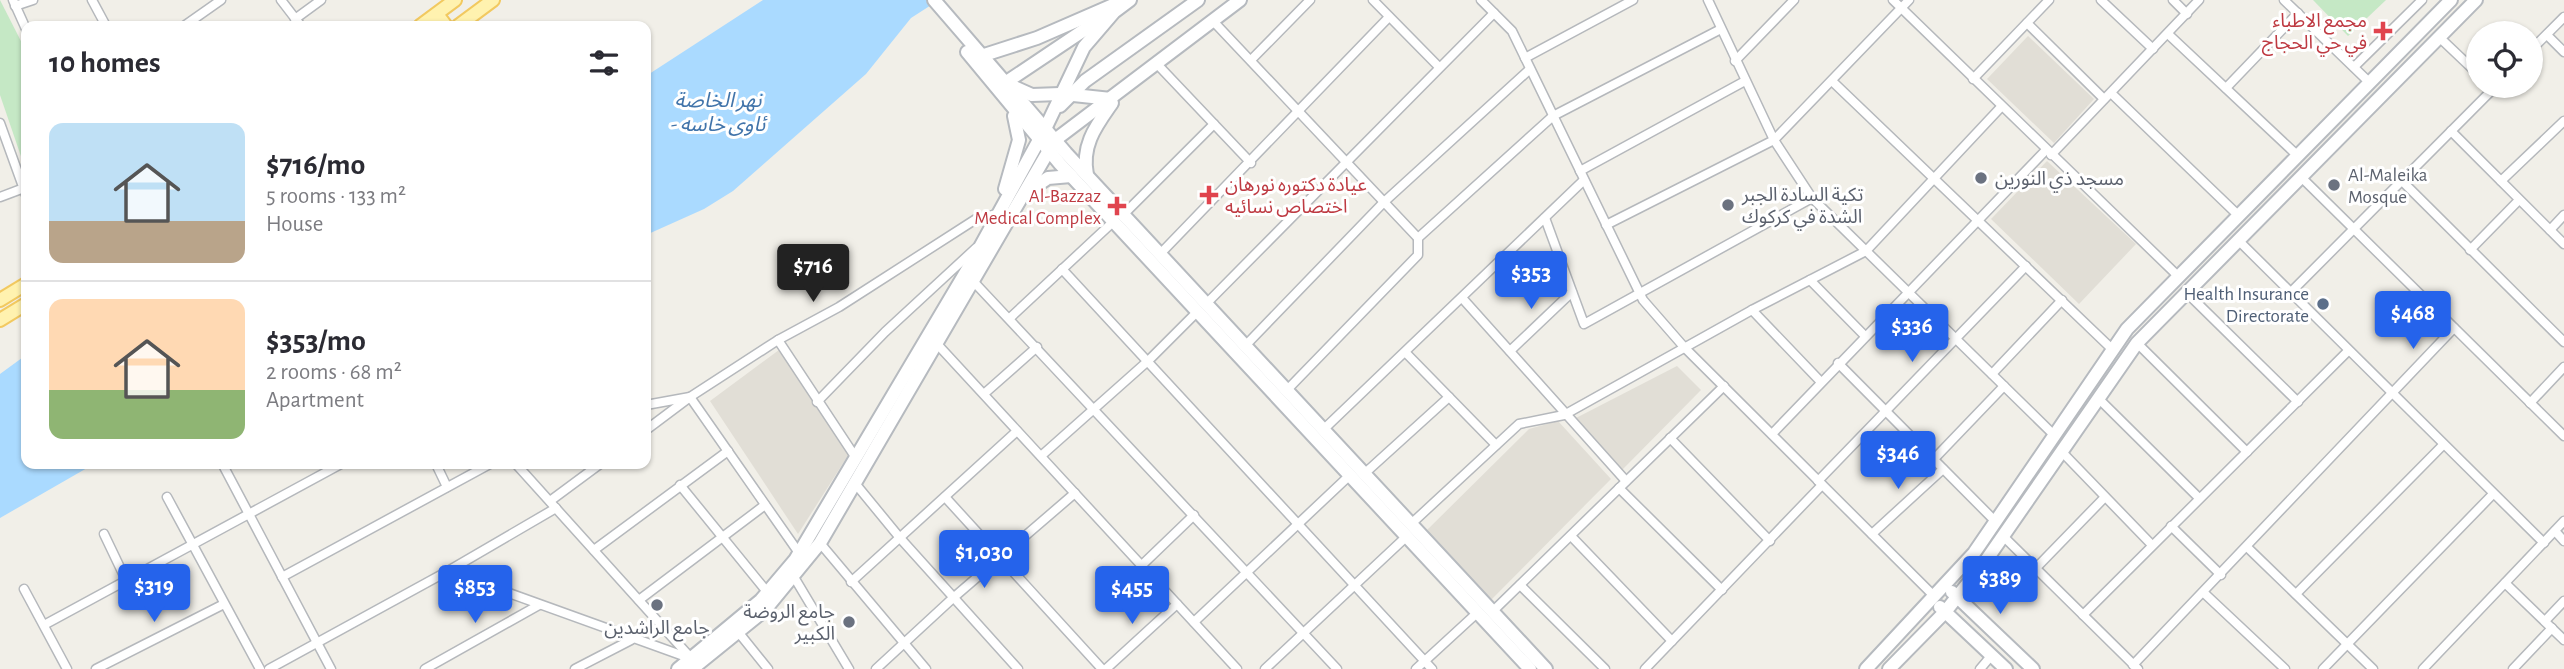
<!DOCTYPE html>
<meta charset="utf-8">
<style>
body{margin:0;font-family:"Alegreya Sans","Noto Sans Arabic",sans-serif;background:#f2f2f3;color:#2b2b33;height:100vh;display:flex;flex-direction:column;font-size:26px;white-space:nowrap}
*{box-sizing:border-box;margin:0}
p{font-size:23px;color:#7c7c81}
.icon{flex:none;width:38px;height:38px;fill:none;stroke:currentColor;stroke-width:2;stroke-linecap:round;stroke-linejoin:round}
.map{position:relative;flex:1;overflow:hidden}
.drawer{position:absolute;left:21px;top:21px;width:630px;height:448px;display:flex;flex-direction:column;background:#fff;border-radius:14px;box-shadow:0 2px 5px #0004}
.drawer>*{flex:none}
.fabs{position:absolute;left:2466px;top:21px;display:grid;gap:14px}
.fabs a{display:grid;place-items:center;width:77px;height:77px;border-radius:50%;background:#fff;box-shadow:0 2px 5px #0004;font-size:35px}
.price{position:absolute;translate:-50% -60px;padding:0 16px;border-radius:7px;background:#2563eb;color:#fff;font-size:23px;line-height:46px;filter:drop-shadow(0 2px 4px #0008)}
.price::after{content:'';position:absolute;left:50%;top:42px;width:21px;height:16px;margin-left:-10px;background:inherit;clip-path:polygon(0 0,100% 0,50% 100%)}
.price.on{background:#222;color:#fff}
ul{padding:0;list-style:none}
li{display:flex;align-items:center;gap:21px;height:175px;padding:0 28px}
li+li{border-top:2px solid #e1e1e2}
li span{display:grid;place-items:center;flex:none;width:196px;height:140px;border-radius:14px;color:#555}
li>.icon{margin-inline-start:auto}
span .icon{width:84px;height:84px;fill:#fffc;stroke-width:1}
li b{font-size:30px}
h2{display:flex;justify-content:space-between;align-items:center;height:84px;padding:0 28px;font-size:30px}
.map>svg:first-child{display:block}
.education{fill:#e1ded6}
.green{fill:#c5e8c5}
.water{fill:#aadaff}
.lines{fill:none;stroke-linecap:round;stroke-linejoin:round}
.street-casing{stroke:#b5b8bc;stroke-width:11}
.secondary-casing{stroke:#b6babf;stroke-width:16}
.primary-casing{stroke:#f2c960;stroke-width:16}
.street{stroke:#fff;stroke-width:8}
.secondary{stroke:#fff;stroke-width:12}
.primary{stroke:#fff2af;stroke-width:12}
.health-dot{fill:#e0444e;stroke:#fff;stroke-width:2.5}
.worship-dot{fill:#6b7280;stroke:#fff;stroke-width:2.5}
.service-dot{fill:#5c6f8a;stroke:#fff;stroke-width:2.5}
.labels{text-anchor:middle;stroke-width:6;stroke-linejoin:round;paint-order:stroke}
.health-label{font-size:19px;fill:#be3a42;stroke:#fff;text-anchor:end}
.worship-label{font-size:19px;fill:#5b616d;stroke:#fff;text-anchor:start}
.service-label{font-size:19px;fill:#4e5e75;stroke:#fff;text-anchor:end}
.water-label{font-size:21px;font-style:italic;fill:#4174aa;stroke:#fff}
</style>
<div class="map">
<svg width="2564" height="669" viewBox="0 0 2564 669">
<rect width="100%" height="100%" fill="#f1efe8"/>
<g class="education">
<polygon points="2028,36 2094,99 2054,143 1987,79"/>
<polygon points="2047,161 2136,244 2079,304 1991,219"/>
<polygon points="779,350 849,454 798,534 710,401"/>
<polygon points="1677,366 1701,390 1622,470 1576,418"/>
<polygon points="1558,421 1611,479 1489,602 1425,532 1529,429"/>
</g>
<g class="green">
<polygon points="0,0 26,51 26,171 0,95"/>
<polygon points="2313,0 2386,0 2348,36"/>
</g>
<g class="water">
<polygon points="763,0 939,0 911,18 866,74 733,191 704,209 646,235 646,76"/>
<polygon points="26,355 26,464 94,464 0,518 0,374"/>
</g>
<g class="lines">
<g class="street-casing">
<g id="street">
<polyline points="13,0 26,29"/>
<polyline points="92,0 106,26"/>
<polyline points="281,0 301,26"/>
<polyline points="1373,0 1439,67"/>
<polyline points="1481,0 1512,31 1643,300 1684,347 1935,597"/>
<polyline points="1708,0 1774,140 1812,198 2054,435"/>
<polyline points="1893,0 2179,277"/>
<polyline points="2101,0 2153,49"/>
<polyline points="2173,0 2187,14"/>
<polyline points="2284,0 2369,82"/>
<polyline points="15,6 33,0"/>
<polyline points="295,19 321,0"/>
<polyline points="1213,21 1418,238"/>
<polyline points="2027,23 2104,99"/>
<polyline points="184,26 221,0"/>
<polyline points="2168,34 2298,156"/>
<polyline points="2547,35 2564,52"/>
<polyline points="2439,37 2478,74"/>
<polyline points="2530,51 2564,17"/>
<polyline points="1525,58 1633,0"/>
<polyline points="1251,60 1310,0"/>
<polyline points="1735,61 1794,0"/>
<polyline points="1157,64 1251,163"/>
<polyline points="2354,67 2422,0"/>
<polyline points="1973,79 2049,0"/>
<polyline points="1832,81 2113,350"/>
<polyline points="2226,88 2298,13"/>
<polyline points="2111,93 2239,216"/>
<polyline points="0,123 26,195"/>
<polyline points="2451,131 2564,244"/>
<polyline points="2051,155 2199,0"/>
<polyline points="1580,171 1745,81"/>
<polyline points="2301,177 2564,436"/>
<polyline points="2402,181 2564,342"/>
<polyline points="2501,181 2564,121"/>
<polyline points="0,197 24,188"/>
<polyline points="1124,214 1214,124"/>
<polyline points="1545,218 1584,324 1812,198"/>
<polyline points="1606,225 1774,140 1909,0"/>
<polyline points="2550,230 2564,215"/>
<polyline points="2238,240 2544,543"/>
<polyline points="2470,250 2519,200"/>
<polyline points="1161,253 1389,17"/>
<polyline points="1062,269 1432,669"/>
<polyline points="1810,280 1865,336"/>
<polyline points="973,281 1337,669"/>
<polyline points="2186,292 2298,402"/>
<polyline points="2290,293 2496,86"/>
<polyline points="1463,299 1626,481"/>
<polyline points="1206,304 1494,13"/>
<polyline points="1752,310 1820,381"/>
<polyline points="1011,317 1114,221"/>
<polyline points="778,340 856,458"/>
<polyline points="2137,343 2247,452"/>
<polyline points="938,345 1237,669"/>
<polyline points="1245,346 1384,202 1530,69"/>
<polyline points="1510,351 1572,292"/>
<polyline points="1406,353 1496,445"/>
<polyline points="1838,363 1995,521"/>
<polyline points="1992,374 2062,300"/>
<polyline points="1286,391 1418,255 1418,238 1553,116 1719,30"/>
<polyline points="985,393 1037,347"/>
<polyline points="2098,398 2199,498"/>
<polyline points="817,402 885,332 976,248"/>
<polyline points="2530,403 2564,367"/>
<polyline points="646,405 690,397 799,553"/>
<polyline points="646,430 690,397 778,340 839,307 976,219 997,214"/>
<polyline points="1323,430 1584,180"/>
<polyline points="1772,434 2046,150"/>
<polyline points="1670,438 1770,541"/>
<polyline points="2062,452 2151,544"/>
<polyline points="1041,456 1149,360 1198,311"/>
<polyline points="1934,459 2004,386"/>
<polyline points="436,464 447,487"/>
<polyline points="516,464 690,657"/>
<polyline points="224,467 331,669"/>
<polyline points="1364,474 1449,397"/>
<polyline points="1818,481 2026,266"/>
<polyline points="854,482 900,538 1018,669"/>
<polyline points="680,485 768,593"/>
<polyline points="1619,488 1722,590"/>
<polyline points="167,497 260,669"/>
<polyline points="945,497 1102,669"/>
<polyline points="550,501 600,464"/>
<polyline points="1411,524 1519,424 1564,415 1752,310 1866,251 2001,107"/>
<polyline points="2171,526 2221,575"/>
<polyline points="2555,531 2564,541"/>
<polyline points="104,534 126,580"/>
<polyline points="1872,534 1943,469"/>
<polyline points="1571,536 1672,641"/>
<polyline points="2003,536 2138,669"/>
<polyline points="820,543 926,669"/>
<polyline points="2248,548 2373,669"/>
<polyline points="594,550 728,451"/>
<polyline points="1142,565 1194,515"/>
<polyline points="2036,568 2105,497"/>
<polyline points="448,571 556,508"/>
<polyline points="282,577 490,464"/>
<polyline points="794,577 849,669"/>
<polyline points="851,582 1017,431"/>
<polyline points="2505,583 2564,640"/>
<polyline points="1520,585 1605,669"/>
<polyline points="24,589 67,669"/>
<polyline points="2204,593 2285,669"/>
<polyline points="2296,594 2443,445"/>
<polyline points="639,600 765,505"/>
<polyline points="1492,612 1724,386"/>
<polyline points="2083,615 2348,351"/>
<polyline points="2545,621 2564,601"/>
<polyline points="1194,622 1350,475"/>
<polyline points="44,625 341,464"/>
<polyline points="739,633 768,669"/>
<polyline points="2133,665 2454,328"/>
<polyline points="96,669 224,604"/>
<polyline points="269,669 448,571 692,659"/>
<polyline points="425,669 539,605"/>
<polyline points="575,669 631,640"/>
<polyline points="876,669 953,598 1075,493"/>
<polyline points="1106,669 1177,604"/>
<polyline points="1265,669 1406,537"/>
<polyline points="1416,669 1477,613"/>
<polyline points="1645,669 1822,485"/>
<polyline points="1980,669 1991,656"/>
<polyline points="2323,669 2493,494"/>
<polyline points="2423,669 2564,521"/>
<polyline points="2513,669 2552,628"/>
</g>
</g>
<g class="secondary-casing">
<g id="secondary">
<polyline points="934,0 1066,153 1546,669"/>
<polyline points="967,52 1060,164 1530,669"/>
<polyline points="981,56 1037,38 1120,2"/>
<polyline points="1060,94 1032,95 1005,83 1102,18"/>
<polyline points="1064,94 1111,99"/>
<polyline points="1060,106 1085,81 1198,0"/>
<path d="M 1087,175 C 1081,145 1096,126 1112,103"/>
<polyline points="1005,189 1019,140 1014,116"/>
<polyline points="1030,190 1048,178 1071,176"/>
<polyline points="1952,592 2033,669"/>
<polyline points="1940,607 2006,669"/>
<polyline points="678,669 761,600 795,560 973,260 1045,129 1084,47 1114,12 1130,0"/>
<polyline points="692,669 765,610 820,543 1055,140 1240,0"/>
<polyline points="1866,669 1974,553 2127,329 2451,0"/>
<polyline points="1889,669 1945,612 1985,562 2137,343 2476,0"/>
</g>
</g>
<g class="primary-casing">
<g id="primary">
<polyline points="437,14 446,26"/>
<polyline points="420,26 455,0"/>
<polyline points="458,26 493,0"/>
<polyline points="0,300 26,284"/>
<polyline points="0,320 26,304"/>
</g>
</g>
<use href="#street" class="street"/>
<use href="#secondary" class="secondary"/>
<use href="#primary" class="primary"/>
</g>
<g class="health-dot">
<path d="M2379.5 20.5h7v7h7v7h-7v7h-7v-7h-7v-7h7z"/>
<path d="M1205.5 184.5h7v7h7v7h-7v7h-7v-7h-7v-7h7z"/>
<path d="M1113.5 195.5h7v7h7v7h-7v7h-7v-7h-7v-7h7z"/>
</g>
<g class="worship-dot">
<circle cx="1981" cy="178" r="7"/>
<circle cx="2334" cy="185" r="7"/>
<circle cx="1728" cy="205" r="7"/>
<circle cx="657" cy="605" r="7"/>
<circle cx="849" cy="622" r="7"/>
</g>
<circle class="service-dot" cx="2323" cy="304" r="7"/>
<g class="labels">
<g class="health-label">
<text x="2367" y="27">مجمع الاطباء<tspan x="2367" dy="22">في حي الحجاج</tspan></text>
<text x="1225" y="191" text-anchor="start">عيادة دكتوره نورهان<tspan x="1225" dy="22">اختصاص نسائيه</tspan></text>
<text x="1101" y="202">Al-Bazzaz<tspan x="1101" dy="22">Medical Complex</tspan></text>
</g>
<g class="worship-label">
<text x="2348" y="181">Al-Maleika<tspan x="2348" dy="22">Mosque</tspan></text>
<text x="1995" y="185">مسجد ذي النورين</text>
<text x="1742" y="201">تكية السادة الجبر<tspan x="1742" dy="22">الشدة في كركوك</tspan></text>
<text x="835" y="618" text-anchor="end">جامع الروضة<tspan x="835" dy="22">الكبير</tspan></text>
<text x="657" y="634" text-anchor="middle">جامع الراشدين</text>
</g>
<g class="service-label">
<text x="2309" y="300">Health Insurance<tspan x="2309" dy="22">Directorate</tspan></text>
</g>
<g class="water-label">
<text x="718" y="107">نهر الخاصة<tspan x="718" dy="24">- ئاوی خاسە</tspan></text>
</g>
</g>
</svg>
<div class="fabs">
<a><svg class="icon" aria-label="locate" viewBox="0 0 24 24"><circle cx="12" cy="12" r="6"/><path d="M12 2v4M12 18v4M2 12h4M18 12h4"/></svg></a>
</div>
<b class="price on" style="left:813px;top:304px">$716</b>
<b class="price" style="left:1531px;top:311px">$353</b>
<b class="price" style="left:2413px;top:351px">$468</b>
<b class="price" style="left:1912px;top:364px">$336</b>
<b class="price" style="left:1898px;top:491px">$346</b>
<b class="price" style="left:984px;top:590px">$1,030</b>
<b class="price" style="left:2000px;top:616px">$389</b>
<b class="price" style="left:154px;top:624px">$319</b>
<b class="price" style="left:475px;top:625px">$853</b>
<b class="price" style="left:1132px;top:626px">$455</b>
<section class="drawer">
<h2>10 homes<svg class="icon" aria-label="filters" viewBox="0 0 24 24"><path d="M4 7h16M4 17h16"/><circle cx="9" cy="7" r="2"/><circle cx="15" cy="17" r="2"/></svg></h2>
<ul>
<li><span style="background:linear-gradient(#bfe0f5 70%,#b9a48a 0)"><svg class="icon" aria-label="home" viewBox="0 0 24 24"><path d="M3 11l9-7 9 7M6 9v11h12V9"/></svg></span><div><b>$716/mo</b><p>5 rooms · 133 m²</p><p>House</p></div></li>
<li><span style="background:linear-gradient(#ffd9b3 65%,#8fb573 0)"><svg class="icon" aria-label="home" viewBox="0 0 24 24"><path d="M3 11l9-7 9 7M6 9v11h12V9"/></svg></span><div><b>$353/mo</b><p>2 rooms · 68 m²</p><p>Apartment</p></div></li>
</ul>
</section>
</div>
